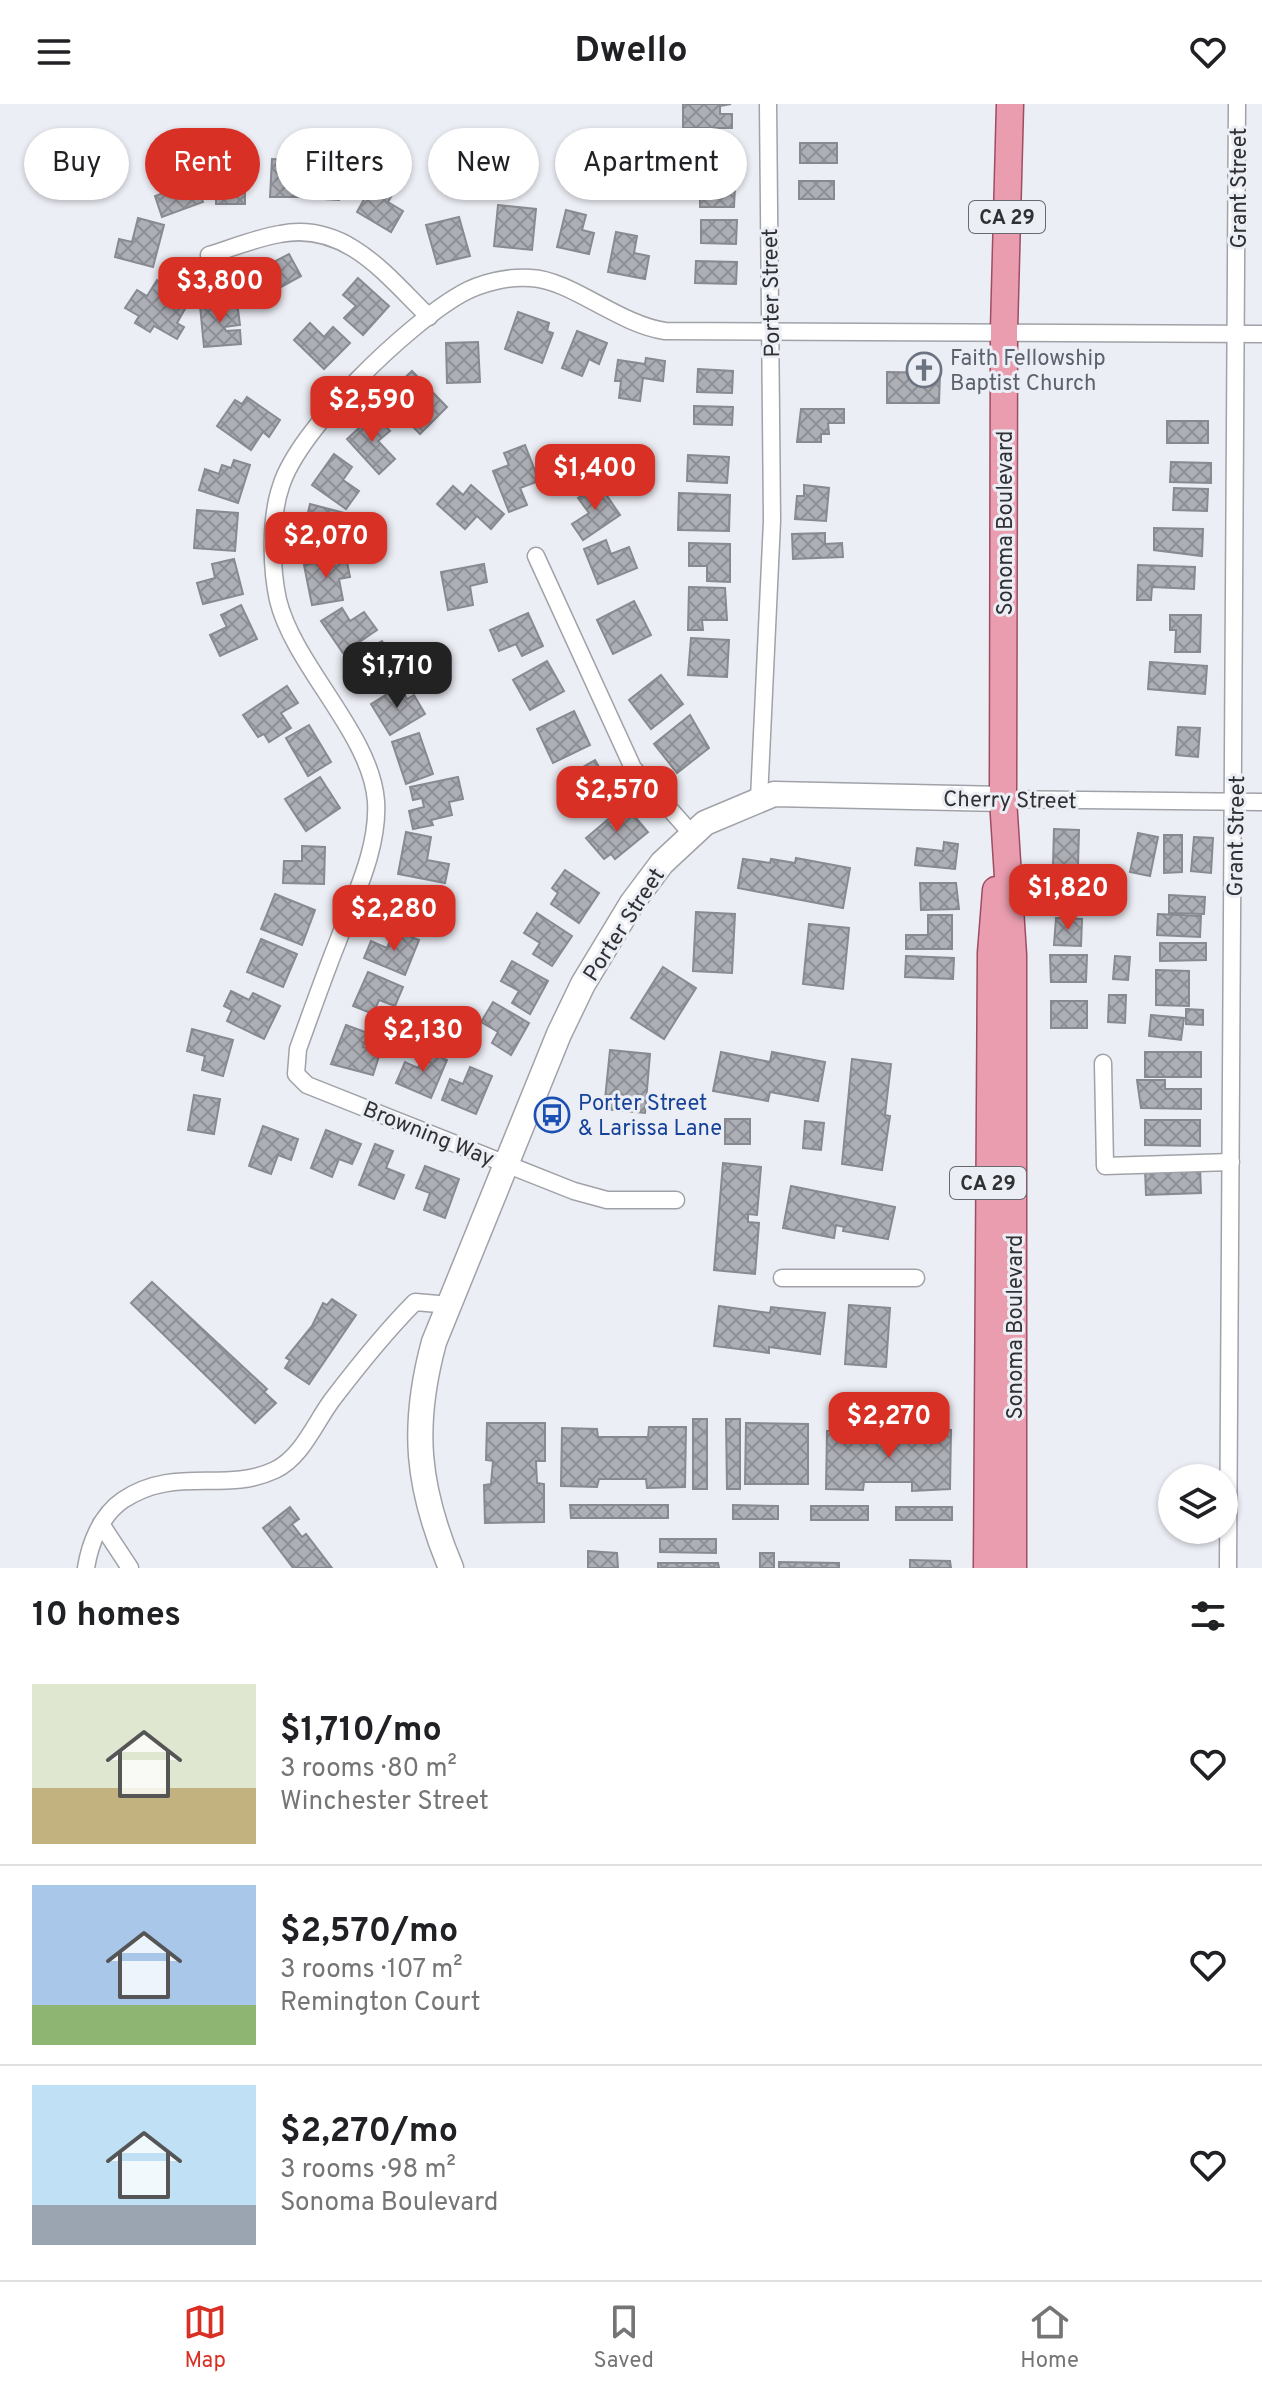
<!DOCTYPE html>
<meta charset="utf-8">
<style>
body{margin:0;font-family:Overpass,sans-serif;background:#f2f2f2;color:#202124;height:100vh;display:flex;flex-direction:column;font-size:30px;white-space:nowrap}
*{box-sizing:border-box;margin:0}
p{font-size:26px;color:#757577}
.icon{flex:none;width:44px;height:44px;fill:none;stroke:currentColor;stroke-width:2;stroke-linecap:round;stroke-linejoin:round}
.map{position:relative;height:1464px;overflow:hidden}
.panel{display:flex;flex-direction:column;background:#fff;flex:1}
.panel>*{flex:none}
.top-card{position:absolute;left:24px;top:24px;width:800px;height:72px;display:flex;gap:16px}
.buttons{position:absolute;left:1158px;top:1360px;display:grid;gap:16px}
.buttons a{display:grid;place-items:center;width:80px;height:80px;border-radius:50%;background:#fff;box-shadow:0 2px 6px #0004;font-size:40px}
.price{position:absolute;translate:-50% -68px;padding:0 18px;border-radius:16px;background:#d93025;color:#fff;font-size:26px;line-height:52px;filter:drop-shadow(0 2px 4px #0008)}
.price::after{content:'';position:absolute;left:50%;top:48px;width:24px;height:18px;margin-left:-12px;background:inherit;clip-path:polygon(0 0,100% 0,50% 100%)}
.price.current{background:#222;color:#fff}
ul{padding:0;list-style:none}
li{display:flex;align-items:center;gap:24px;height:200px;padding:0 32px}
li+li{border-top:2px solid #e0e0e0}
li span{display:grid;place-items:center;flex:none;width:224px;height:160px;border-radius:0px;color:#555}
li>.icon{margin-inline-start:auto}
span .icon{width:96px;height:96px;fill:#fffc;stroke-width:1}
li b{font-size:34px}
h2{display:flex;justify-content:space-between;align-items:center;height:96px;padding:0 32px;font-size:34px}
.tag{padding:0 28px;border-radius:36px;background:#fff;box-shadow:0 2px 6px #0004;font-size:28px;line-height:72px}
.tag.current{background:#d93025;color:#fff}
header{display:flex;justify-content:space-between;align-items:center;height:104px;padding:0 32px;background:#fff;font-size:36px;font-weight:700}
.tabs{display:flex;justify-content:space-around;align-items:center;height:112px;border-top:2px solid #e0e0e0;background:#fff;font-size:22px;color:#757577}
.tabs a{display:grid;justify-items:center;gap:4px}
.tabs .current{color:#d93025}
.map>svg:first-child{display:block}
.building{fill:url(#building-cross-hatch);stroke:#888a91;stroke-width:2}
.lines{fill:none;stroke-linecap:round;stroke-linejoin:round}
.street-casing{stroke:#a0a2a8;stroke-width:19}
.secondary-casing{stroke:#a0a2a8;stroke-width:27}
.primary-casing{stroke:#9f4d62;stroke-width:29}
.street{stroke:#fff;stroke-width:16}
.secondary{stroke:#fff;stroke-width:24}
.primary{stroke:#e99daf;stroke-width:26}
.labels{text-anchor:middle;stroke-width:6;stroke-linejoin:round;paint-order:stroke}
.shield{fill:#eceef5;stroke:#686a6e;stroke-width:2}
.shield-label{font-size:20px;font-weight:bold;fill:#303134}
.street-label{font-size:22px;fill:#303134;stroke:#eceef5}
.worship-label{font-size:22px;fill:#5b616d;stroke:#eceef5;text-anchor:start}
.transit-label{font-size:22px;fill:#164399;stroke:#eceef5;text-anchor:start}
</style>
<header><svg class="icon" aria-label="menu" viewBox="0 0 24 24"><path d="M4 6h16M4 12h16M4 18h16"/></svg>Dwello<svg class="icon" aria-label="heart" viewBox="0 0 24 24"><path d="M12 20l-8-8c-3-5 5-10 8-4 3-6 11-1 8 4z"/></svg></header>
<div class="map">
<svg width="1262" height="1464" viewBox="0 0 1262 1464">
<defs>
<pattern id="building-cross-hatch" width="8" height="8" patternUnits="userSpaceOnUse" patternTransform="scale(2)"><rect width="8" height="8" fill="#adafb6"/><path d="M0 0l8 8M0 8l8-8" fill="none" stroke="#8d8f95"/></pattern>
</defs>
<rect width="100%" height="100%" fill="#eceef5"/>
<g class="building">
<polygon points="683,0 731,0 720,2 720,10 732,10 732,24 683,24"/>
<rect x="800" y="39" width="37" height="20"/>
<polygon points="735,40 736,62 698,63 697,41"/>
<polygon points="223,43 245,44 245,100 216,100 216,82 223,82"/>
<polygon points="311,48 327,49 326,58 341,58 339,96 308,94"/>
<polygon points="272,55 303,57 302,93 270,93"/>
<polygon points="383,61 403,72 388,98 403,107 391,128 357,108"/>
<polygon points="195,77 203,98 162,113 155,92"/>
<rect x="799" y="77" width="35" height="18"/>
<polygon points="700,82 735,82 734,103 700,103"/>
<polygon points="498,101 536,105 532,146 494,142"/>
<polygon points="566,106 586,111 582,126 594,129 589,150 557,143"/>
<polygon points="459,113 470,152 437,160 426,121"/>
<polygon points="138,114 164,121 153,163 115,153 119,135 132,138"/>
<polygon points="701,116 737,116 736,140 701,139"/>
<polygon points="616,128 637,132 634,149 649,152 645,175 608,168"/>
<polygon points="289,150 301,172 263,193 251,170"/>
<polygon points="696,157 737,158 736,180 695,179"/>
<polygon points="358,174 389,202 363,231 344,214 356,202 343,191"/>
<polygon points="157,176 174,186 169,196 185,205 177,219 184,223 177,235 154,222 150,228 135,219 139,212 125,204 137,186 147,192"/>
<polygon points="237,198 240,221 224,223 226,227 240,226 241,240 204,243 200,202"/>
<polygon points="518,208 549,219 547,227 553,229 542,259 505,245"/>
<polygon points="310,219 324,233 333,223 350,239 324,265 294,236"/>
<polygon points="577,227 607,239 599,260 589,255 582,272 562,264"/>
<polygon points="478,238 480,278 447,279 446,239"/>
<polygon points="646,254 665,257 663,277 643,274 640,297 619,294 621,277 615,277 618,256 645,260"/>
<polygon points="698,265 733,267 732,289 697,288"/>
<polygon points="412,267 447,303 420,330 391,300 404,286 398,280"/>
<polygon points="887,268 940,269 939,299 887,299"/>
<polygon points="247,293 280,316 269,333 263,328 251,346 217,322 235,296 242,300"/>
<polygon points="694,302 733,303 732,321 694,320"/>
<polygon points="801,305 844,305 844,319 828,319 829,330 821,330 821,338 797,338"/>
<polygon points="374,310 390,327 378,337 395,355 379,370 347,335"/>
<rect x="1167" y="317" width="41" height="22"/>
<polygon points="525,341 539,377 520,384 527,401 509,408 493,367 509,361 504,349"/>
<polygon points="334,350 352,363 343,376 359,387 346,405 312,381"/>
<polygon points="688,351 729,353 727,379 687,377"/>
<polygon points="234,356 250,361 238,399 199,386 205,365 219,370 222,361 231,364"/>
<polygon points="1171,358 1211,359 1211,379 1170,378"/>
<polygon points="599,380 620,411 583,436 572,420 589,409 578,394"/>
<polygon points="471,381 504,410 491,425 477,412 465,425 437,400 453,382 463,391"/>
<polygon points="804,381 829,384 826,417 795,415 797,392 804,392"/>
<polygon points="1174,384 1208,385 1207,407 1173,406"/>
<polygon points="679,389 730,391 729,427 678,426"/>
<polygon points="310,400 352,411 347,431 331,426 325,449 300,443"/>
<polygon points="197,406 238,409 235,447 194,444"/>
<polygon points="1154,424 1203,425 1202,452 1154,446"/>
<polygon points="825,429 825,440 842,439 843,453 793,455 792,430"/>
<polygon points="606,436 611,450 629,443 637,464 598,480 584,445"/>
<polygon points="689,439 730,440 730,478 707,477 707,462 689,462"/>
<polygon points="346,453 350,473 339,475 343,496 312,501 304,461"/>
<polygon points="234,455 243,490 203,500 197,479 215,474 212,460"/>
<polygon points="484,460 487,478 470,482 473,501 448,506 441,468"/>
<polygon points="1138,461 1195,463 1194,485 1152,483 1151,496 1137,496"/>
<polygon points="689,483 725,484 727,516 702,516 703,526 688,526"/>
<polygon points="634,497 651,531 613,550 597,516"/>
<polygon points="241,501 257,535 220,552 210,531 227,523 221,511"/>
<polygon points="342,504 350,517 364,508 377,526 343,549 321,517"/>
<polygon points="528,509 543,542 522,552 516,540 499,547 490,526"/>
<polygon points="1170,511 1201,511 1200,548 1175,548 1176,526 1170,526"/>
<polygon points="691,534 729,536 727,573 688,571"/>
<polygon points="382,537 403,571 382,583 372,567 357,576 347,558"/>
<polygon points="547,557 564,587 530,606 513,576"/>
<polygon points="1150,558 1207,562 1205,590 1148,585"/>
<polygon points="661,571 683,600 651,625 629,596"/>
<polygon points="287,582 298,599 281,609 291,624 269,638 264,630 258,633 243,611"/>
<polygon points="400,582 407,595 414,591 425,610 390,631 371,600"/>
<polygon points="574,607 590,641 553,659 537,625"/>
<polygon points="690,611 709,644 677,669 654,640"/>
<polygon points="309,621 331,658 308,672 286,634"/>
<polygon points="1178,623 1200,624 1198,653 1176,651"/>
<polygon points="419,629 433,670 406,680 392,638"/>
<polygon points="595,656 613,687 577,708 565,688 582,677 576,667"/>
<polygon points="320,673 340,704 306,727 285,695"/>
<polygon points="458,673 463,695 449,698 452,711 431,716 433,721 413,725 409,707 424,703 422,694 413,696 410,683"/>
<polygon points="625,701 648,728 615,755 611,750 604,755 586,734"/>
<polygon points="1054,725 1079,726 1078,762 1053,761"/>
<polygon points="406,728 431,733 427,756 449,760 445,779 398,770"/>
<polygon points="1138,729 1158,733 1150,772 1130,768"/>
<polygon points="1164,731 1182,731 1182,768 1164,769"/>
<polygon points="1194,733 1213,734 1211,769 1191,767"/>
<polygon points="944,738 958,740 955,765 915,761 917,744 943,747"/>
<polygon points="302,742 325,743 324,780 283,779 284,757 302,757"/>
<polygon points="796,754 850,764 843,804 738,784 743,755 770,759 771,755 795,759"/>
<polygon points="565,766 599,789 579,819 551,800 558,789 552,784"/>
<polygon points="920,779 956,779 959,805 921,806"/>
<polygon points="1056,781 1082,782 1081,806 1055,805"/>
<polygon points="401,782 441,798 428,831 379,811 385,795 394,799"/>
<polygon points="275,790 315,806 302,841 261,825"/>
<polygon points="1169,791 1205,793 1204,810 1169,809"/>
<polygon points="696,808 735,810 732,869 693,867"/>
<polygon points="537,809 572,832 552,862 533,850 540,839 524,829"/>
<polygon points="1158,810 1201,812 1200,833 1157,831"/>
<polygon points="928,811 952,811 952,845 906,845 906,831 928,831"/>
<polygon points="1056,814 1082,815 1081,842 1054,841"/>
<polygon points="809,820 849,824 843,885 803,880"/>
<polygon points="394,826 419,836 405,871 364,854 371,837 387,844"/>
<polygon points="261,835 297,850 283,883 247,868"/>
<polygon points="1160,839 1206,839 1206,856 1160,857"/>
<polygon points="1050,851 1087,851 1086,878 1051,878"/>
<polygon points="906,852 954,854 953,875 905,873"/>
<polygon points="1115,852 1130,853 1128,876 1113,875"/>
<polygon points="512,857 548,877 530,910 512,899 519,887 501,877"/>
<polygon points="663,863 696,884 664,935 631,914"/>
<polygon points="1156,866 1189,867 1189,902 1156,901"/>
<polygon points="368,868 403,883 395,902 379,896 373,910 353,902"/>
<polygon points="231,887 249,896 253,889 280,902 264,935 227,917 232,906 224,902"/>
<polygon points="1109,891 1126,891 1125,919 1108,918"/>
<rect x="1051" y="897" width="36" height="27"/>
<polygon points="493,898 529,919 511,951 492,939 498,928 481,918"/>
<polygon points="1186,905 1203,906 1203,921 1186,920"/>
<polygon points="1151,911 1184,914 1181,936 1149,932"/>
<polygon points="346,921 368,929 363,943 380,949 373,971 331,960"/>
<polygon points="192,925 233,936 223,972 202,966 205,952 187,947"/>
<polygon points="425,946 447,956 431,994 396,979 405,958 418,964"/>
<polygon points="610,946 650,950 645,1009 604,1005"/>
<polygon points="721,948 770,958 772,948 825,958 818,997 770,988 768,997 713,987"/>
<rect x="1145" y="948" width="56" height="25"/>
<polygon points="852,955 891,960 885,1011 890,1012 882,1066 842,1060"/>
<polygon points="470,963 492,972 476,1010 442,996 450,975 463,980"/>
<polygon points="1137,976 1165,976 1165,985 1201,985 1201,1005 1141,1004"/>
<polygon points="194,991 220,995 214,1030 188,1026"/>
<rect x="725" y="1015" width="25" height="25"/>
<polygon points="1145,1016 1200,1016 1200,1042 1145,1041"/>
<polygon points="805,1017 824,1019 821,1046 803,1044"/>
<polygon points="263,1022 298,1035 291,1056 278,1051 271,1070 249,1062"/>
<polygon points="326,1026 361,1040 352,1060 339,1055 332,1073 311,1064"/>
<polygon points="375,1040 393,1047 386,1064 404,1071 394,1095 359,1081"/>
<polygon points="723,1059 761,1063 757,1111 748,1110 748,1118 759,1119 755,1170 714,1166"/>
<polygon points="425,1062 459,1075 445,1114 424,1106 430,1089 416,1084"/>
<polygon points="1200,1063 1201,1089 1146,1091 1145,1065"/>
<polygon points="791,1082 895,1103 888,1135 843,1127 844,1123 836,1121 834,1134 783,1124"/>
<polygon points="152,1178 267,1285 264,1288 276,1299 255,1319 131,1199"/>
<polygon points="332,1195 356,1211 309,1280 285,1264 290,1256 286,1254 312,1222 323,1199 327,1201"/>
<polygon points="849,1201 890,1204 886,1263 845,1260"/>
<polygon points="719,1202 770,1209 771,1203 825,1209 820,1250 769,1243 769,1249 714,1242"/>
<rect x="693" y="1315" width="14" height="70"/>
<polygon points="726,1315 740,1315 740,1385 727,1385"/>
<polygon points="487,1319 545,1319 545,1357 536,1357 537,1379 544,1380 544,1418 485,1419 484,1381 491,1380 493,1357 486,1356"/>
<polygon points="746,1319 808,1320 808,1380 745,1380"/>
<polygon points="649,1323 686,1323 685,1383 647,1384 646,1375 599,1375 597,1383 561,1382 562,1324 597,1325 598,1333 648,1333"/>
<polygon points="914,1326 951,1326 950,1385 912,1387 912,1378 864,1378 863,1386 826,1385 827,1327 862,1327 863,1336 913,1336"/>
<polygon points="570,1401 668,1401 668,1414 571,1414"/>
<polygon points="733,1401 778,1402 778,1415 733,1415"/>
<rect x="811" y="1402" width="57" height="14"/>
<polygon points="290,1403 299,1415 292,1420 302,1433 306,1430 332,1464 293,1464 263,1424"/>
<rect x="896" y="1403" width="56" height="13"/>
<polygon points="660,1435 716,1435 716,1449 660,1448"/>
<polygon points="588,1447 617,1449 618,1464 588,1464"/>
<rect x="760" y="1449" width="14" height="15"/>
<polygon points="910,1456 950,1457 951,1464 910,1464"/>
<polygon points="779,1458 839,1459 839,1464 779,1464"/>
<polygon points="658,1459 718,1459 719,1464 658,1464"/>
</g>
<g class="lines">
<g class="street-casing">
<g id="street">
<path d="M 209,151 C 232,144 256,134 280,130 C 346,117 387,172 429,213"/>
<polyline points="536,452 633,664 692,730"/>
<polyline points="759,695 772,417 768,0"/>
<polyline points="1003,695 1262,698"/>
<polyline points="1103,959 1105,1062 1231,1058"/>
<path d="M 676,1096 L 607,1096 L 574,1087 L 307,981 L 296,970 L 298,945 C 311,909 324,872 338,837 C 354,793 379,745 376,697 C 371,630 294,562 278,496 C 271,464 270,414 281,382 C 299,324 408,220 461,190 C 480,179 509,172 531,174 C 571,176 618,220 665,227 L 1262,230"/>
<polyline points="782,1174 916,1174"/>
<polyline points="101,1420 130,1464"/>
<path d="M 86,1464 C 90,1439 101,1411 123,1396 C 176,1361 224,1390 275,1366 C 302,1353 315,1319 332,1296 C 358,1262 384,1229 415,1198 L 450,1201"/>
<polyline points="1228,1464 1237,0"/>
</g>
</g>
<g class="secondary-casing">
<path id="secondary" d="M 451,1464 C 417,1383 411,1323 434,1238 L 559,930 L 583,880 L 632,799 L 662,759 L 705,719 L 774,690 L 1003,695"/>
</g>
<g class="primary-casing">
<g id="primary">
<polyline points="1010,0 1004,226 1003,695 1013,851 1013,1464"/>
<polyline points="987,1464 991,849 996,786"/>
</g>
</g>
<use href="#street" class="street"/>
<use href="#secondary" class="secondary"/>
<use href="#primary" class="primary"/>
</g>
<defs>
<g id="church-ring" transform="scale(1.8)"><circle r="9.5" fill="#eceef5" stroke="#6b7280" stroke-width="1.5"/><path d="M-1.2-6h2.4v3.5h3.3v2.4h-3.3V6h-2.4V-.1h-3.3v-2.4h3.3Z" fill="#6b7280"/></g>
<g id="bus-ring" transform="scale(1.8)"><circle r="9.5" fill="#eceef5" stroke="#1a4fb4" stroke-width="1.5"/><path d="M-5-6H5V4H4V6H2V4H-2V6H-4V4H-5ZM-3.5-4V0h7V-4ZM-3.5 1.2v1.5H-2V1.2ZM2 1.2v1.5H3.5V1.2Z" fill="#1a4fb4"/></g>
</defs>
<g fill-rule="evenodd">
<use href="#church-ring" x="924" y="266"/>
<use href="#bus-ring" x="552" y="1011"/>
</g>
<g class="labels">
<g class="shield">
<rect x="969" y="97" width="76" height="32" rx="6"/>
<rect x="950" y="1063" width="76" height="32" rx="6"/>
</g>
<g class="shield-label">
<text x="1007" y="120">CA 29</text>
<text x="988" y="1086">CA 29</text>
</g>
<g class="street-label">
<text transform="translate(1238 84) rotate(-90)" y="8">Grant Street</text>
<text transform="translate(770 189) rotate(-91)" y="8">Porter Street</text>
<text transform="translate(1004 419) rotate(-90)" y="8">Sonoma Boulevard</text>
<text transform="translate(1010 695) rotate(1)" y="8">Cherry Street</text>
<text transform="translate(1235 732) rotate(-89)" y="8">Grant Street</text>
<text transform="translate(623 820) rotate(-57)" y="8">Porter Street</text>
<text transform="translate(429 1029) rotate(22)" y="8">Browning Way</text>
<text transform="translate(1014 1223) rotate(-90)" y="8">Sonoma Boulevard</text>
</g>
<g class="worship-label">
<text x="950" y="261">Faith Fellowship<tspan x="950" dy="25">Baptist Church</tspan></text>
</g>
<g class="transit-label">
<text x="578" y="1006">Porter Street<tspan x="578" dy="25">&amp; Larissa Lane</tspan></text>
</g>
</g>
</svg>
<div class="buttons">
<a><svg class="icon" aria-label="layers" viewBox="0 0 24 24"><path d="M12 4l9 5-9 5-9-5zM3 14l9 5 9-5"/></svg></a>
</div>
<b class="price" style="left:220px;top:221px">$3,800</b>
<b class="price" style="left:372px;top:340px">$2,590</b>
<b class="price" style="left:595px;top:408px">$1,400</b>
<b class="price" style="left:326px;top:476px">$2,070</b>
<b class="price current" style="left:397px;top:606px">$1,710</b>
<b class="price" style="left:617px;top:730px">$2,570</b>
<b class="price" style="left:1068px;top:828px">$1,820</b>
<b class="price" style="left:394px;top:849px">$2,280</b>
<b class="price" style="left:423px;top:970px">$2,130</b>
<b class="price" style="left:889px;top:1356px">$2,270</b>
<div class="top-card">
<a class="tag">Buy</a>
<a class="tag current">Rent</a>
<a class="tag">Filters</a>
<a class="tag">New</a>
<a class="tag">Apartment</a>
</div>
</div>
<section class="panel">
<h2>10 homes<svg class="icon" aria-label="filters" viewBox="0 0 24 24"><path d="M4 7h16M4 17h16"/><circle cx="9" cy="7" r="2"/><circle cx="15" cy="17" r="2"/></svg></h2>
<ul>
<li><span style="background:linear-gradient(#dfe7d0 65%,#c2b280 0)"><svg class="icon" aria-label="home" viewBox="0 0 24 24"><path d="M3 11l9-7 9 7M6 9v11h12V9"/></svg></span><div><b>$1,710/mo</b><p>3 rooms · 80 m²</p><p>Winchester Street</p></div><svg class="icon" aria-label="heart" viewBox="0 0 24 24"><path d="M12 20l-8-8c-3-5 5-10 8-4 3-6 11-1 8 4z"/></svg></li>
<li><span style="background:linear-gradient(#a9c7e8 75%,#8fb573 0)"><svg class="icon" aria-label="home" viewBox="0 0 24 24"><path d="M3 11l9-7 9 7M6 9v11h12V9"/></svg></span><div><b>$2,570/mo</b><p>3 rooms · 107 m²</p><p>Remington Court</p></div><svg class="icon" aria-label="heart" viewBox="0 0 24 24"><path d="M12 20l-8-8c-3-5 5-10 8-4 3-6 11-1 8 4z"/></svg></li>
<li><span style="background:linear-gradient(#bfe0f5 75%,#9aa5b1 0)"><svg class="icon" aria-label="home" viewBox="0 0 24 24"><path d="M3 11l9-7 9 7M6 9v11h12V9"/></svg></span><div><b>$2,270/mo</b><p>3 rooms · 98 m²</p><p>Sonoma Boulevard</p></div><svg class="icon" aria-label="heart" viewBox="0 0 24 24"><path d="M12 20l-8-8c-3-5 5-10 8-4 3-6 11-1 8 4z"/></svg></li>
</ul>
</section>
<nav class="tabs">
<a class="current"><svg class="icon" aria-label="map" viewBox="0 0 24 24"><path d="M3 6l6-2 6 2 6-2v14l-6 2-6-2-6 2zM9 4v14M15 6v14"/></svg>Map</a>
<a><svg class="icon" aria-label="saved" viewBox="0 0 24 24"><path d="M7 4h10v16l-5-4-5 4z"/></svg>Saved</a>
<a><svg class="icon" aria-label="home" viewBox="0 0 24 24"><path d="M3 11l9-7 9 7M6 9v11h12V9"/></svg>Home</a>
</nav>
